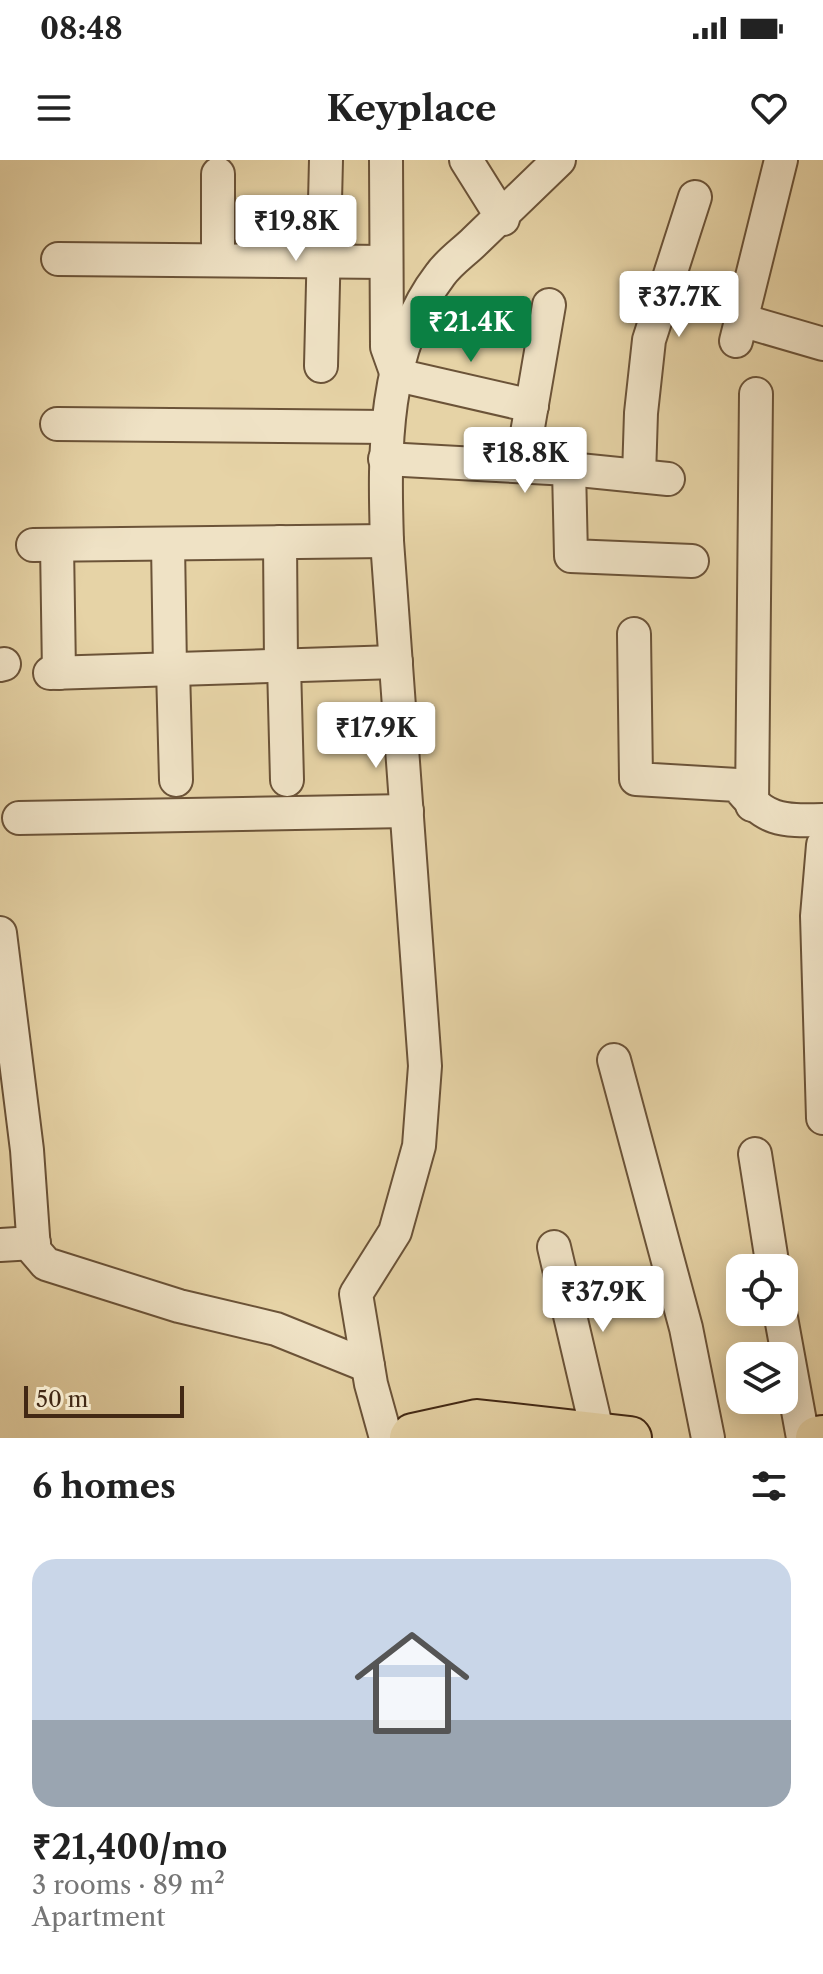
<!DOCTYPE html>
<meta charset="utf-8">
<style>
body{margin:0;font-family:"Libre Caslon Text",serif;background:#f2f2f2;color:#222;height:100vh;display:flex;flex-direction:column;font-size:30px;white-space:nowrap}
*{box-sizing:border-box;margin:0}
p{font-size:26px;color:#767676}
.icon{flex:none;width:44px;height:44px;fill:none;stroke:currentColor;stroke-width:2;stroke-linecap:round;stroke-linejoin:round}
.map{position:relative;height:1278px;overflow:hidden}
.sheet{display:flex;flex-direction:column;background:#fff;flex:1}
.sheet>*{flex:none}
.fabs{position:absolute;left:726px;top:1094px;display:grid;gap:16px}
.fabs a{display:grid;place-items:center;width:72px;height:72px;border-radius:16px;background:#fff;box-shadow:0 4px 20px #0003;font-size:40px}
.scale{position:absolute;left:24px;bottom:20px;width:160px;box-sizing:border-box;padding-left:8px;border:4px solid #422814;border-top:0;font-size:22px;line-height:28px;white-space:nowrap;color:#422814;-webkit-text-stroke:6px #efe2c5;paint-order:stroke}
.price{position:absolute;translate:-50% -68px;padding:0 18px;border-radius:8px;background:#fff;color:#222;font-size:26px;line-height:52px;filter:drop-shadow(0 2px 4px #0008)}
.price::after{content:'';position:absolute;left:50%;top:48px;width:24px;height:18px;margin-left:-12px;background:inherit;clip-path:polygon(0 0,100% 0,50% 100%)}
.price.active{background:#0b8043;color:#fff}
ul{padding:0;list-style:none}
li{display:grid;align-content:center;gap:16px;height:424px;padding:0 32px}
li span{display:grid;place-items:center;height:248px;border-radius:24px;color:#555}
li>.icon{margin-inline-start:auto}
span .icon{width:144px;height:144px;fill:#fffc;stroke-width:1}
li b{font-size:34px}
h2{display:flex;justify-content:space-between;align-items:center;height:96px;padding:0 32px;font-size:34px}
.status{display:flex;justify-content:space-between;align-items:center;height:56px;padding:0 40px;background:#fff;direction:ltr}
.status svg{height:22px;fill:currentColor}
header{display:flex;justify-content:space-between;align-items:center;height:104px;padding:0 32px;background:#fff;font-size:36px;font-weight:700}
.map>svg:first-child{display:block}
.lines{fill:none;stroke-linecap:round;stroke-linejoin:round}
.minor-casing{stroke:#6b5338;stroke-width:36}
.major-casing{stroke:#422814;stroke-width:46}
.minor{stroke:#efe2c5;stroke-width:32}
.major{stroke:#e6d3a6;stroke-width:42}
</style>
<div class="status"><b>08:48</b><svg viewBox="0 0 49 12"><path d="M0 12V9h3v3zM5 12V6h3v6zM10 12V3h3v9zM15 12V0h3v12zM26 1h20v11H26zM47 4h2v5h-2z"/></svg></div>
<header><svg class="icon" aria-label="menu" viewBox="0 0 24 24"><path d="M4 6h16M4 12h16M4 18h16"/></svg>Keyplace<svg class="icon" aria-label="heart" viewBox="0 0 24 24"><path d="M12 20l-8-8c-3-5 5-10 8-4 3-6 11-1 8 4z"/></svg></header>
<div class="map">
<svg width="823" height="1278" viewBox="0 0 823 1278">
<rect width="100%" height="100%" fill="#e6d3a6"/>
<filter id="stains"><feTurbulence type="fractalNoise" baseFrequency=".0025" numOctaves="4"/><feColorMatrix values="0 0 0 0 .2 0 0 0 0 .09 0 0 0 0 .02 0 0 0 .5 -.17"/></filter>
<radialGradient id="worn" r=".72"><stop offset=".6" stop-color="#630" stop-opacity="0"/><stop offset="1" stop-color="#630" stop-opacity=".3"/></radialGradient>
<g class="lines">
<g class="minor-casing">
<g id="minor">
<polyline points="386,0 387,187 397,215 532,246"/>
<polyline points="466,0 503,59"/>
<polyline points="218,14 218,100"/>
<polyline points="58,99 386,102"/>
<polyline points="741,160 823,184"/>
<polyline points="736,181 781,0"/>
<polyline points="321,206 326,0"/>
<polyline points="57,264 388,267"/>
<polyline points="526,279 549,145"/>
<polyline points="385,299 569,309 668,319"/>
<polyline points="569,309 571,396 692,401"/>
<polyline points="639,316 641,253 649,180 695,37"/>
<polyline points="280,382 281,505"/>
<polyline points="168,384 170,509"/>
<polyline points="33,385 387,381"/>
<polyline points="57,385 59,513"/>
<path d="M 634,474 L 636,619 L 737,625 C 764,661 781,661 823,660"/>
<polyline points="0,505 4,504"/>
<polyline points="284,505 287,620"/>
<polyline points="173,509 176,620"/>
<polyline points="50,513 396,502"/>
<polyline points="752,645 756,234"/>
<polyline points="19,658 407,651"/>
<polyline points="823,685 817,756 823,958"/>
<polyline points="0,773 27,990 34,1090 46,1104 179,1146 276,1169 368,1206"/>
<polyline points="614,900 686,1168 708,1278"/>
<polyline points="755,994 773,1108"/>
<polyline points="0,1085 34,1083"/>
<polyline points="554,1087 598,1275"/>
<polyline points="780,1152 803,1278"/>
<path d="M 386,1278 L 371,1224 L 356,1134 L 395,1072 L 419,986 L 425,906 L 387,381 C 384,292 383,189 440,115 C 449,102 464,92 475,81 C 503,54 531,27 559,0"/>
</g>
</g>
<g class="major-casing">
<g id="major">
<polyline points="411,1278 413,1275 477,1261 630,1278"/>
<polyline points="817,1278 823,1277"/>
</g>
</g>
<use href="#minor" class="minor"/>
<use href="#major" class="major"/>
</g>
<rect width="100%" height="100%" filter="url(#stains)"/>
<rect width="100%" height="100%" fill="url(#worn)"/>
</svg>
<div class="fabs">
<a><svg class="icon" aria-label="locate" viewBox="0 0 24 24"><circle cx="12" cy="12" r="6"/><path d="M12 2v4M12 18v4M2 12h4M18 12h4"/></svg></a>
<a><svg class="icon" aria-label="layers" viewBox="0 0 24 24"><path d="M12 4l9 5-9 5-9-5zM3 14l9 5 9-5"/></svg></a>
</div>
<div class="scale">50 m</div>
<b class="price" style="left:296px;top:103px">₹19.8K</b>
<b class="price" style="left:679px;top:179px">₹37.7K</b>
<b class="price active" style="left:471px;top:204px">₹21.4K</b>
<b class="price" style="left:525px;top:335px">₹18.8K</b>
<b class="price" style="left:376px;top:610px">₹17.9K</b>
<b class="price" style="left:603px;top:1174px">₹37.9K</b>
</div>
<section class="sheet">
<h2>6 homes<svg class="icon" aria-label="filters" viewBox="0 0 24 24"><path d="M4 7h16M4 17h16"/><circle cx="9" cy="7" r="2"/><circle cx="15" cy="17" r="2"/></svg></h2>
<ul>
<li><span style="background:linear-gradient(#c9d6e8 65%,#9aa5b1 0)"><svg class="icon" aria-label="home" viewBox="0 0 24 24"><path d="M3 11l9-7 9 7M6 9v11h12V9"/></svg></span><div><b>₹21,400/mo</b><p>3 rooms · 89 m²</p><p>Apartment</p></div></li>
</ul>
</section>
